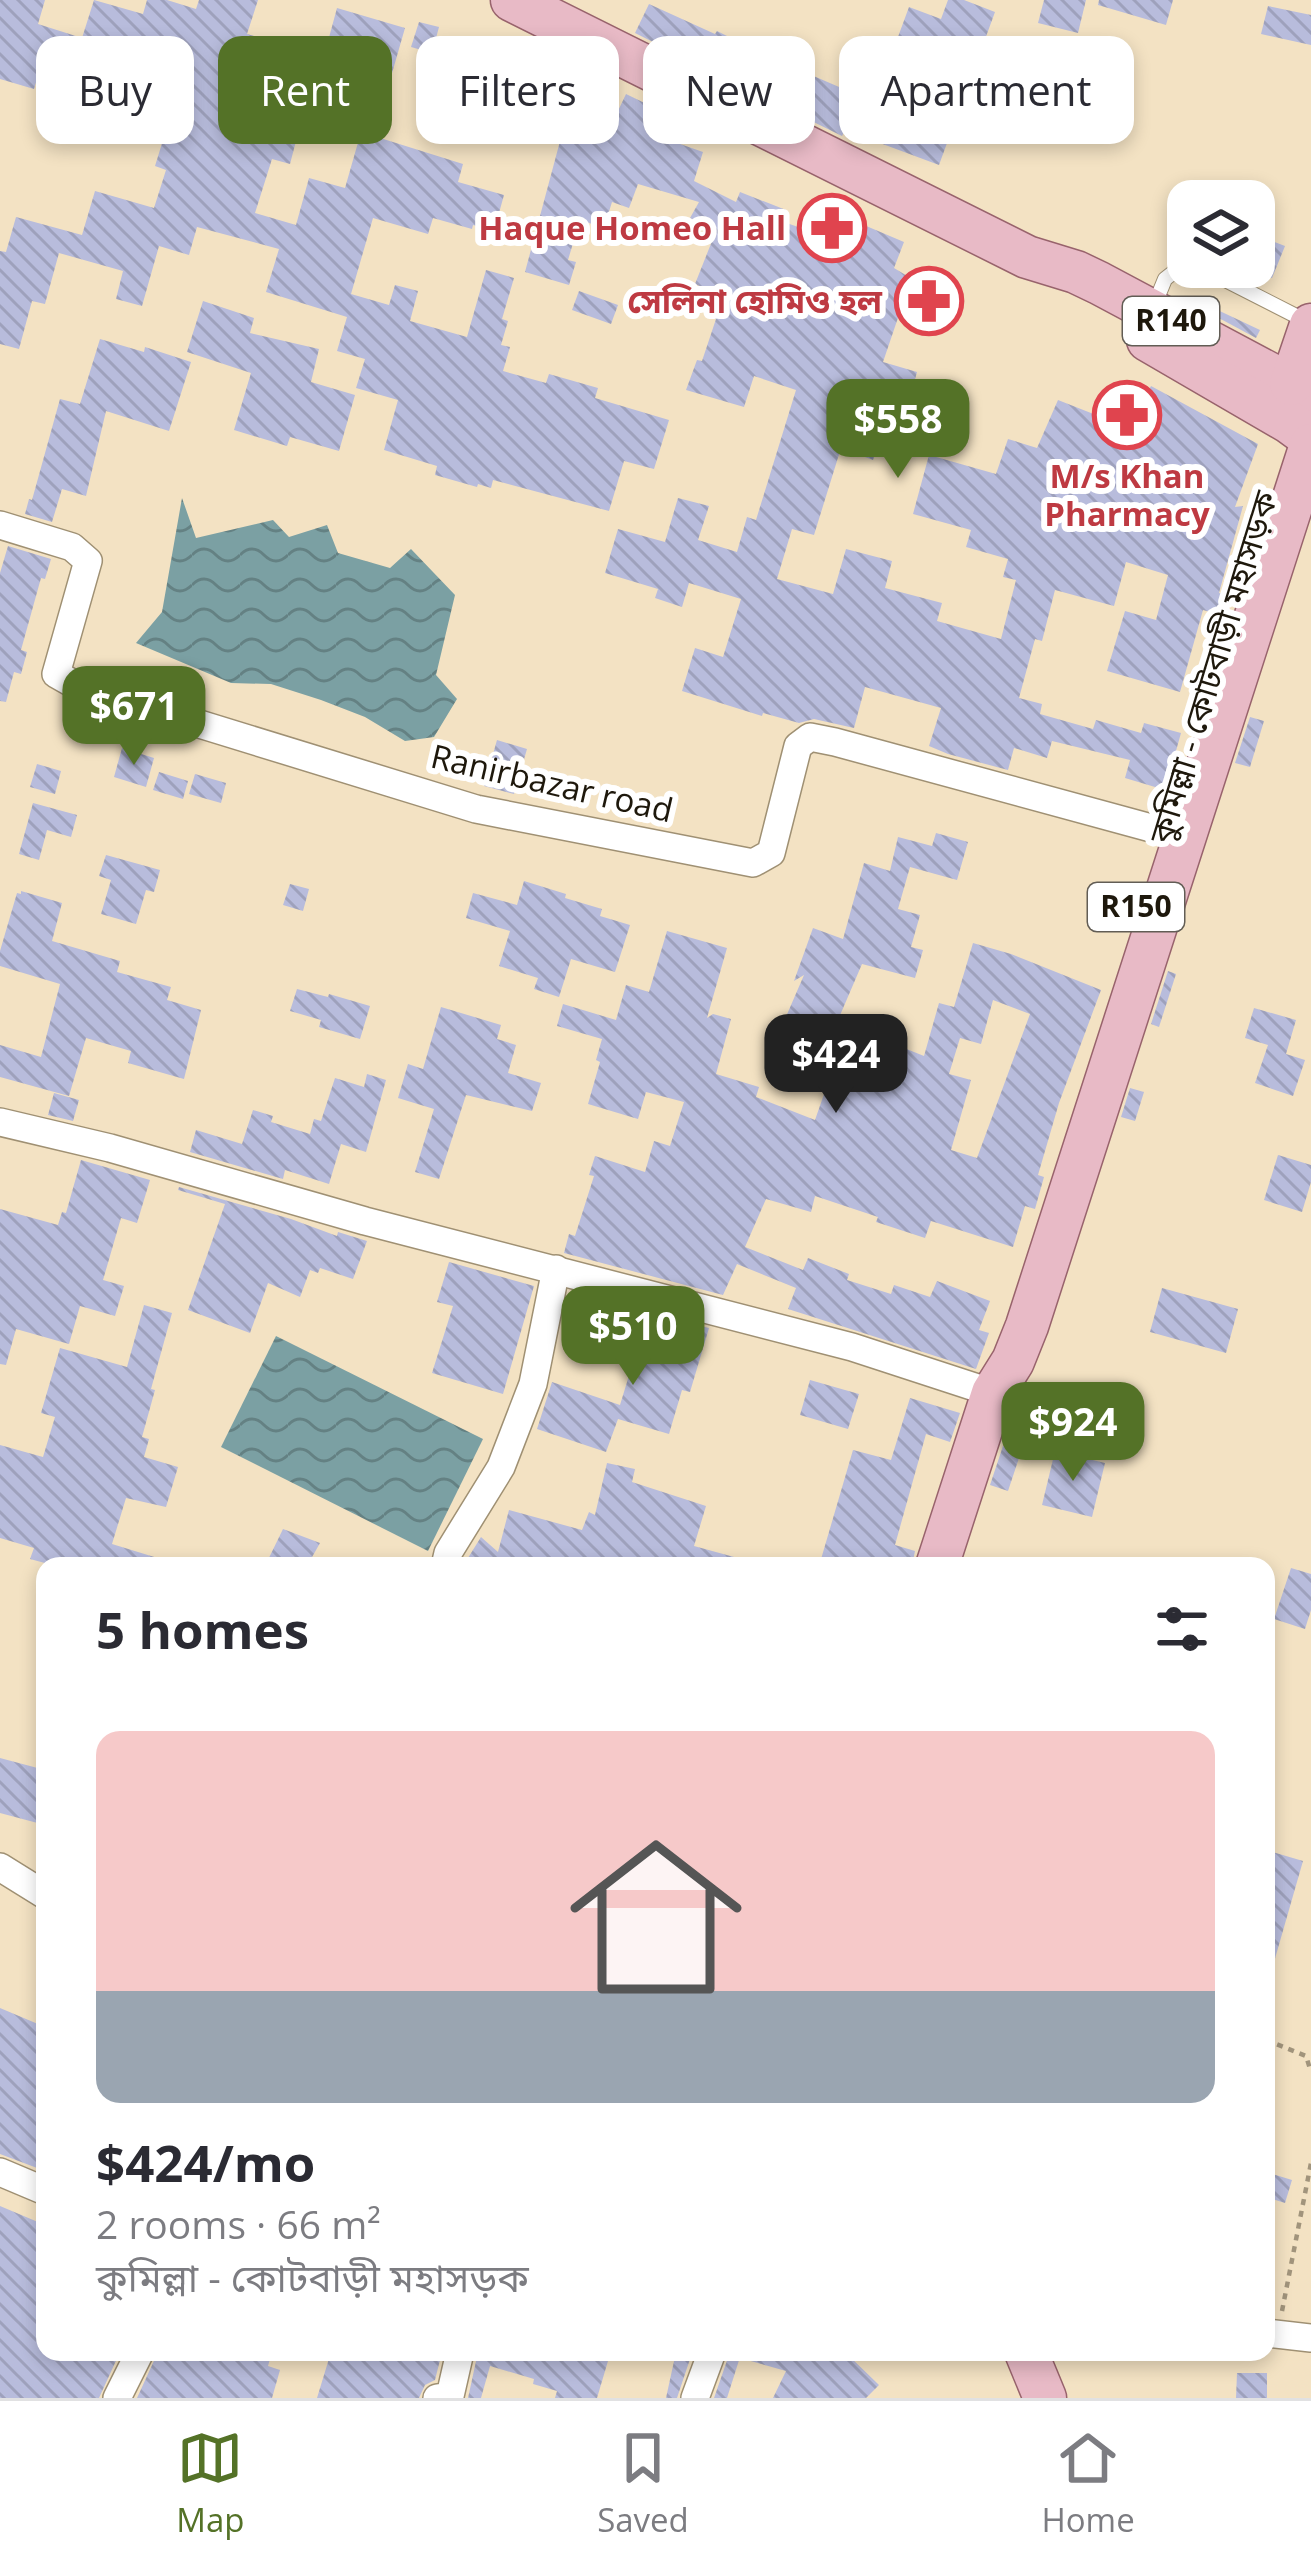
<!DOCTYPE html>
<meta charset="utf-8">
<style>
body{margin:0;font-family:"Open Sans","Noto Sans Bengali",sans-serif;background:#f2f2f3;color:#2b2b33;height:100vh;display:flex;flex-direction:column;font-size:45px;white-space:nowrap}
*{box-sizing:border-box;margin:0}
p{font-size:39px;color:#7c7c81}
.icon{flex:none;width:66px;height:66px;fill:none;stroke:currentColor;stroke-width:2;stroke-linecap:round;stroke-linejoin:round}
.map{position:relative;flex:1;overflow:hidden}
.side{position:absolute;left:36px;top:1557px;width:1239px;height:804px;display:flex;flex-direction:column;background:#fff;border-radius:24px;box-shadow:0 6px 18px #0003}
.side>*{flex:none}
.top-card{position:absolute;left:36px;top:36px;width:1239px;height:108px;display:flex;gap:24px}
.fabs{position:absolute;left:1167px;top:180px;display:grid;gap:24px}
.fabs a{display:grid;place-items:center;width:108px;height:108px;border-radius:24px;background:#fff;box-shadow:0 6px 18px #0003;font-size:60px}
.price{position:absolute;translate:-50% -102px;padding:0 27px;border-radius:24px;background:#547227;color:#fff;font-size:39px;line-height:78px;filter:drop-shadow(0 3px 6px #0008)}
.price::after{content:'';position:absolute;left:50%;top:72px;width:36px;height:27px;margin-left:-18px;background:inherit;clip-path:polygon(0 0,100% 0,50% 100%)}
.price.on{background:#222;color:#fff}
ul{padding:0;list-style:none}
li{display:grid;align-content:center;gap:24px;height:636px;padding:0 60px}
li span{display:grid;place-items:center;height:372px;border-radius:24px;color:#555}
li>.icon{margin-inline-start:auto}
span .icon{width:216px;height:216px;fill:#fffc;stroke-width:1}
li b{font-size:51px}
h2{display:flex;justify-content:space-between;align-items:center;height:144px;padding:0 60px;font-size:51px}
.tag{padding:0 42px;border-radius:24px;background:#fff;box-shadow:0 6px 18px #0003;font-size:42px;line-height:108px}
.tag.on{background:#547227;color:#fff}
.menu{display:flex;justify-content:space-around;align-items:center;height:168px;border-top:3px solid #e1e1e2;background:#fff;font-size:33px;color:#7c7c81}
.menu a{display:grid;justify-items:center;gap:6px}
.menu .on{color:#547227}
.map>svg:first-child{display:block}
.water{fill:url(#water-waves)}
.building{fill:url(#building-back-hatch);fill-rule:evenodd}
.lines{fill:none;stroke-linecap:round;stroke-linejoin:round}
.lane-casing{stroke:#9f9073;stroke-width:16}
.street-casing{stroke:#9f9073;stroke-width:30}
.primary-casing{stroke:#98636c;stroke-width:45}
.path{stroke:#a1947c;stroke-width:4.5;stroke-dasharray:6 6;stroke-linecap:butt}
.lane{stroke:#fff;stroke-width:14}
.street{stroke:#fff;stroke-width:27}
.primary{stroke:#e8bac6;stroke-width:42}
.labels{text-anchor:middle;stroke-width:12;stroke-linejoin:round;paint-order:stroke}
.shield{fill:#fff;stroke:#625d55;stroke-width:3}
.shield-label{font-size:30px;font-weight:bold;fill:#1e180c}
.health-label{font-size:33px;font-weight:bold;fill:#be3a42;stroke:#fff;text-anchor:end}
.street-label{font-size:33px;fill:#1e180c;stroke:#fff}
</style>
<div class="map">
<svg width="1311" height="2398" viewBox="0 0 1311 2398">
<defs>
<pattern id="water-waves" width="16" height="10" patternUnits="userSpaceOnUse" patternTransform="scale(3)"><rect width="16" height="10" fill="#7ba0a3"/><path d="M0 5q4-4 8 0t8 0" fill="none" stroke="#648183"/></pattern>
<pattern id="building-back-hatch" width="6" height="6" patternUnits="userSpaceOnUse" patternTransform="scale(3)"><rect width="6" height="6" fill="#b8bcdc"/><path d="M-1 5l2 2M0 0l6 6M5-1l2 2" fill="none" stroke="#9ea1bc"/></pattern>
</defs>
<rect width="100%" height="100%" fill="#f3e2c3"/>
<g class="water">
<polygon points="182,498 196,538 273,520 289,537 327,525 338,553 390,568 411,549 455,595 436,675 457,699 434,737 405,741 365,717 321,700 271,684 231,683 136,643 162,612"/>
<polygon points="276,1336 483,1439 428,1551 221,1447"/>
</g>
<g class="building">
<polygon points="0,0 45,0 38,24 82,38 94,0 143,14 147,0 167,0 196,9 199,0 258,0 247,34 324,56 337,8 405,28 384,101 312,80 290,164 272,159 255,213 296,225 309,178 345,188 361,132 463,164 458,182 504,195 494,231 473,225 472,229 433,218 428,234 373,218 351,294 389,305 395,285 418,291 410,321 467,337 486,270 514,278 502,319 508,321 501,345 510,347 503,371 546,383 549,374 598,388 595,398 669,420 654,469 624,461 609,511 493,480 491,488 478,484 477,487 435,475 437,466 384,450 398,400 356,388 365,359 337,351 347,317 266,292 279,249 197,227 189,255 159,246 142,306 116,299 123,271 59,253 45,304 32,301 19,349 0,344 0,251 6,252 16,217 82,235 95,191 154,208 166,170 155,166 184,72 146,60 139,82 45,52 34,89 0,79"/>
<polygon points="948,0 964,0 995,12 939,165 845,130 842,136 769,100 771,95 719,75 635,33 649,4 715,34 717,31 767,56 874,102 909,7 941,19"/>
<polygon points="1044,0 1086,0 1078,33 1038,23"/>
<polygon points="1099,0 1173,0 1166,25 1098,5"/>
<polygon points="1268,6 1311,15 1311,45 1261,34"/>
<polygon points="419,22 439,27 432,53 411,47"/>
<polygon points="447,61 486,74 469,125 431,113"/>
<polygon points="522,86 617,113 626,94 657,109 646,132 703,152 694,181 736,202 740,192 786,210 781,221 835,240 845,217 904,242 894,268 932,291 916,318 901,309 883,362 917,372 910,398 871,387 858,433 880,441 873,460 841,448 814,535 792,529 777,579 833,594 846,549 892,561 885,588 942,603 937,621 1001,639 1016,580 1003,577 1008,559 966,547 971,530 913,514 929,455 996,474 1008,439 1037,448 1058,400 1129,428 1151,386 1258,444 1235,507 1243,506 1219,593 1223,594 1217,614 1203,610 1180,692 1107,671 1125,611 1156,620 1168,575 1126,562 1114,606 1055,590 1042,641 1035,639 1019,698 1042,704 1040,714 1093,729 1096,720 1141,733 1144,723 1181,733 1165,790 1125,778 1130,760 1052,741 1047,758 1014,748 1008,770 948,754 929,746 941,708 865,687 854,728 814,719 799,723 763,713 762,716 682,691 695,648 723,657 741,599 689,583 682,607 655,598 658,589 605,573 618,529 665,542 678,498 709,506 698,540 737,552 747,517 756,520 796,390 754,376 744,407 686,390 697,360 702,361 716,319 694,305 704,288 695,284 716,231 690,218 699,202 638,184 629,208 612,202 604,228 580,220 568,260 576,262 569,285 525,272 563,130 513,116"/>
<polygon points="1254,234 1285,246 1272,278 1254,271"/>
<polygon points="579,291 618,305 611,324 572,310"/>
<polygon points="203,301 254,318 250,333 319,349 311,382 355,395 339,451 290,437 287,446 234,430 251,373 187,352"/>
<polygon points="1207,305 1260,330 1256,338 1204,310"/>
<polygon points="100,339 144,352 145,347 191,362 169,431 106,411 86,496 62,489 52,522 25,514 29,499 32,500 60,399 80,404"/>
<polygon points="8,546 51,559 45,579 41,578 21,650 27,652 21,674 14,672 6,702 0,701 0,573"/>
<polygon points="1250,717 1264,721 1250,767 1235,763"/>
<polygon points="497,740 527,749 514,794 484,786"/>
<polygon points="122,748 154,758 146,787 114,777"/>
<polygon points="37,764 61,771 55,794 30,787"/>
<polygon points="159,772 188,781 183,799 153,790"/>
<polygon points="195,774 226,783 221,803 189,794"/>
<polygon points="33,803 77,815 71,837 47,830 39,860 19,854"/>
<path d="M 936,833 L 968,842 L 957,880 L 910,867 L 898,909 L 920,915 L 911,947 L 923,950 L 915,978 L 862,964 L 835,1027 L 853,1035 L 849,1042 L 900,1060 L 904,1048 L 924,1056 L 939,1003 L 954,1007 L 973,943 L 1011,954 L 1101,990 L 1059,1103 L 1038,1175 L 1044,1177 L 1035,1209 L 1025,1206 L 1013,1247 L 931,1221 L 925,1238 L 876,1222 L 878,1217 L 815,1196 L 811,1212 L 766,1199 L 745,1247 L 803,1270 L 808,1258 L 849,1274 L 847,1280 L 891,1294 L 894,1285 L 930,1297 L 937,1281 L 990,1301 L 979,1330 L 989,1333 L 976,1369 L 788,1309 L 796,1288 L 737,1264 L 723,1295 L 564,1253 L 569,1234 L 575,1236 L 594,1176 L 589,1175 L 595,1156 L 645,1172 L 654,1141 L 670,1146 L 684,1102 L 646,1092 L 638,1119 L 588,1104 L 600,1062 L 596,1060 L 602,1039 L 557,1026 L 563,1004 L 616,1020 L 626,985 L 649,992 L 667,931 L 727,948 L 707,1018 L 713,1014 L 731,1019 L 716,1074 L 759,1087 L 756,1097 L 815,1120 L 831,1074 L 773,1058 L 780,1033 L 788,1036 L 782,1026 L 804,975 L 794,981 L 813,928 L 843,939 L 864,863 L 890,871 L 898,837 L 932,846 ZM 993,1000 L 1030,1014 L 977,1158 L 951,1150 L 971,1080 L 949,1074 L 960,1038 L 981,1044 Z"/>
<polygon points="106,855 160,870 154,892 146,890 136,924 101,914 111,880 99,876"/>
<polygon points="524,881 566,894 565,898 602,909 600,916 630,925 615,972 571,959 559,997 534,989 538,978 499,966 510,931 466,918 473,893 517,905"/>
<polygon points="290,884 309,889 303,911 283,905"/>
<polygon points="21,891 62,903 52,941 120,961 117,972 171,987 167,1000 201,1010 184,1079 128,1063 131,1051 86,1038 69,1096 0,1077 0,1045 41,1057 60,984 0,966 0,951 17,893 21,894"/>
<polygon points="1168,971 1176,974 1159,1027 1151,1024"/>
<polygon points="297,989 328,997 329,994 370,1006 360,1039 319,1027 321,1020 290,1011"/>
<polygon points="441,1007 501,1025 497,1039 516,1045 508,1073 541,1083 532,1111 466,1095 439,1179 415,1172 434,1109 398,1098 408,1064 423,1069"/>
<polygon points="1254,1008 1296,1020 1286,1054 1305,1060 1293,1096 1255,1083 1268,1045 1245,1038"/>
<polygon points="367,1074 386,1080 366,1152 341,1144 329,1184 285,1170 283,1179 190,1152 196,1130 242,1144 253,1110 273,1116 271,1122 310,1134 314,1119 321,1121 335,1078 364,1087"/>
<polygon points="1130,1088 1144,1092 1135,1121 1121,1117"/>
<polygon points="54,1093 79,1100 73,1121 48,1115"/>
<polygon points="1278,1155 1311,1165 1311,1182 1302,1212 1264,1200"/>
<polygon points="81,1160 150,1180 137,1223 121,1218 103,1280 124,1286 115,1316 80,1306 69,1344 16,1329 6,1365 0,1364 0,1209 58,1225 62,1212 66,1213"/>
<polygon points="179,1187 291,1219 337,1236 338,1232 367,1241 353,1279 320,1268 318,1273 310,1270 300,1297 268,1283 250,1333 188,1310 225,1204 178,1190"/>
<polygon points="449,1262 534,1286 503,1394 432,1373 453,1306 437,1302"/>
<polygon points="1162,1288 1238,1309 1226,1353 1150,1332"/>
<polygon points="144,1305 172,1313 151,1389 155,1390 142,1437 149,1439 144,1457 178,1467 166,1507 126,1498 112,1544 164,1560 163,1566 56,1566 30,1559 34,1548 0,1538 0,1445 43,1457 55,1417 41,1413 60,1348 127,1367"/>
<polygon points="648,1313 709,1328 690,1392 682,1390 669,1434 618,1419 606,1452 537,1429 552,1382 620,1405"/>
<polygon points="810,1380 859,1394 848,1429 800,1415"/>
<polygon points="910,1398 960,1413 950,1442 926,1434 895,1545 915,1551 912,1566 819,1566 853,1450 891,1460"/>
<polygon points="1003,1446 1021,1452 1008,1491 990,1485"/>
<polygon points="1055,1451 1105,1463 1092,1517 1042,1505"/>
<polygon points="607,1463 635,1469 632,1482 706,1506 694,1546 745,1560 744,1566 463,1566 481,1537 498,1552 509,1510 582,1530 589,1512 595,1515"/>
<polygon points="283,1529 320,1543 307,1566 265,1566"/>
<polygon points="1291,1568 1311,1574 1311,1610 1305,1629 1274,1619"/>
<polygon points="0,1758 45,1770 45,1825 0,1813"/>
<polygon points="1266,1850 1303,1861 1272,1969 1266,1968"/>
<polygon points="0,2008 45,2027 45,2171 0,2154"/>
<polygon points="1266,2172 1292,2180 1285,2203 1266,2197"/>
<polygon points="0,2206 45,2225 45,2352 120,2352 99,2398 0,2398"/>
<polygon points="158,2352 272,2352 268,2366 280,2370 272,2398 137,2398"/>
<polygon points="331,2352 359,2357 360,2352 442,2352 435,2380 425,2385 419,2398 317,2398"/>
<polygon points="478,2352 594,2352 594,2357 608,2361 597,2398 555,2398 557,2391 533,2384 534,2379 490,2366 481,2398 468,2398"/>
<polygon points="676,2352 692,2353 677,2398 666,2398"/>
<polygon points="730,2352 845,2352 879,2385 866,2398 773,2398 786,2371 740,2358 741,2354 727,2398 714,2398"/>
<polygon points="1237,2373 1267,2373 1267,2398 1236,2398"/>
</g>
<g class="lines">
<g class="lane-casing">
<g id="lane">
<polyline points="1200,267 1308,322"/>
<polyline points="1154,306 1165,279 1184,264 1188,264"/>
</g>
</g>
<g class="street-casing">
<g id="street">
<polyline points="0,525 72,547 88,561 56,674 79,687 476,809 753,863 771,853 798,746 810,737 835,742 1162,831"/>
<polyline points="0,1122 110,1148 365,1221 852,1347 993,1393"/>
<polyline points="445,1566 448,1553 501,1467 533,1384 556,1269"/>
<polyline points="0,1867 45,1895"/>
<polyline points="0,2172 45,2191"/>
<polyline points="1266,2333 1311,2338"/>
<polyline points="117,2398 140,2352"/>
<polyline points="437,2398 450,2396 460,2352"/>
<polyline points="695,2398 712,2352"/>
</g>
</g>
<g class="primary-casing">
<g id="primary">
<polyline points="512,0 1027,257 1076,272 1099,283 1311,396"/>
<polyline points="1148,340 1289,422 1311,438"/>
<polyline points="1291,384 1311,325"/>
<polyline points="937,1566 993,1393 1013,1361 1027,1326 1311,445"/>
<polyline points="1026,2352 1045,2398"/>
</g>
</g>
<g class="path">
<polyline points="1266,1963 1267,1961"/>
<polyline points="1266,2040 1306,2056 1311,2072"/>
<polyline points="1282,2311 1311,2163"/>
</g>
<use href="#lane" class="lane"/>
<use href="#street" class="street"/>
<use href="#primary" class="primary"/>
</g>
<defs>
<g id="pharmacy-ring" transform="scale(3.45)"><circle r="9.5" fill="#fff" stroke="#e0444e" stroke-width="1.5"/><path d="M-2-6h4v4h4v4h-4v4h-4v-4h-4v-4h4Z" fill="#e0444e"/></g>
</defs>
<g fill-rule="evenodd">
<use href="#pharmacy-ring" x="832" y="228"/>
<use href="#pharmacy-ring" x="929" y="301"/>
<use href="#pharmacy-ring" x="1127" y="415"/>
</g>
<g class="labels">
<g class="shield">
<rect x="1123" y="297" width="96" height="48" rx="9"/>
<rect x="1088" y="883" width="96" height="48" rx="9"/>
</g>
<g class="shield-label">
<text x="1171" y="331">R140</text>
<text x="1136" y="917">R150</text>
</g>
<g class="health-label">
<text x="786" y="240">Haque Homeo Hall</text>
<text x="882" y="313">সেলিনা হোমিও হল</text>
<text x="1127" y="488" text-anchor="middle">M/s Khan<tspan x="1127" dy="38">Pharmacy</tspan></text>
</g>
<g class="street-label">
<text transform="translate(1213 667) rotate(-73)" y="12">কুমিল্লা - কোটবাড়ী মহাসড়ক</text>
<text transform="translate(552 783) rotate(13)" y="12">Ranirbazar road</text>
</g>
</g>
</svg>
<div class="fabs">
<a><svg class="icon" aria-label="layers" viewBox="0 0 24 24"><path d="M12 4l9 5-9 5-9-5zM3 14l9 5 9-5"/></svg></a>
</div>
<b class="price" style="left:898px;top:481px">$558</b>
<b class="price" style="left:134px;top:768px">$671</b>
<b class="price on" style="left:836px;top:1116px">$424</b>
<b class="price" style="left:633px;top:1388px">$510</b>
<b class="price" style="left:1073px;top:1484px">$924</b>
<div class="top-card">
<a class="tag">Buy</a>
<a class="tag on">Rent</a>
<a class="tag">Filters</a>
<a class="tag">New</a>
<a class="tag">Apartment</a>
</div>
<section class="side">
<h2>5 homes<svg class="icon" aria-label="filters" viewBox="0 0 24 24"><path d="M4 7h16M4 17h16"/><circle cx="9" cy="7" r="2"/><circle cx="15" cy="17" r="2"/></svg></h2>
<ul>
<li><span style="background:linear-gradient(#f6c9c9 70%,#9aa5b1 0)"><svg class="icon" aria-label="home" viewBox="0 0 24 24"><path d="M3 11l9-7 9 7M6 9v11h12V9"/></svg></span><div><b>$424/mo</b><p>2 rooms · 66 m²</p><p>কুমিল্লা - কোটবাড়ী মহাসড়ক</p></div></li>
</ul>
</section>
</div>
<nav class="menu">
<a class="on"><svg class="icon" aria-label="map" viewBox="0 0 24 24"><path d="M3 6l6-2 6 2 6-2v14l-6 2-6-2-6 2zM9 4v14M15 6v14"/></svg>Map</a>
<a><svg class="icon" aria-label="saved" viewBox="0 0 24 24"><path d="M7 4h10v16l-5-4-5 4z"/></svg>Saved</a>
<a><svg class="icon" aria-label="home" viewBox="0 0 24 24"><path d="M3 11l9-7 9 7M6 9v11h12V9"/></svg>Home</a>
</nav>
